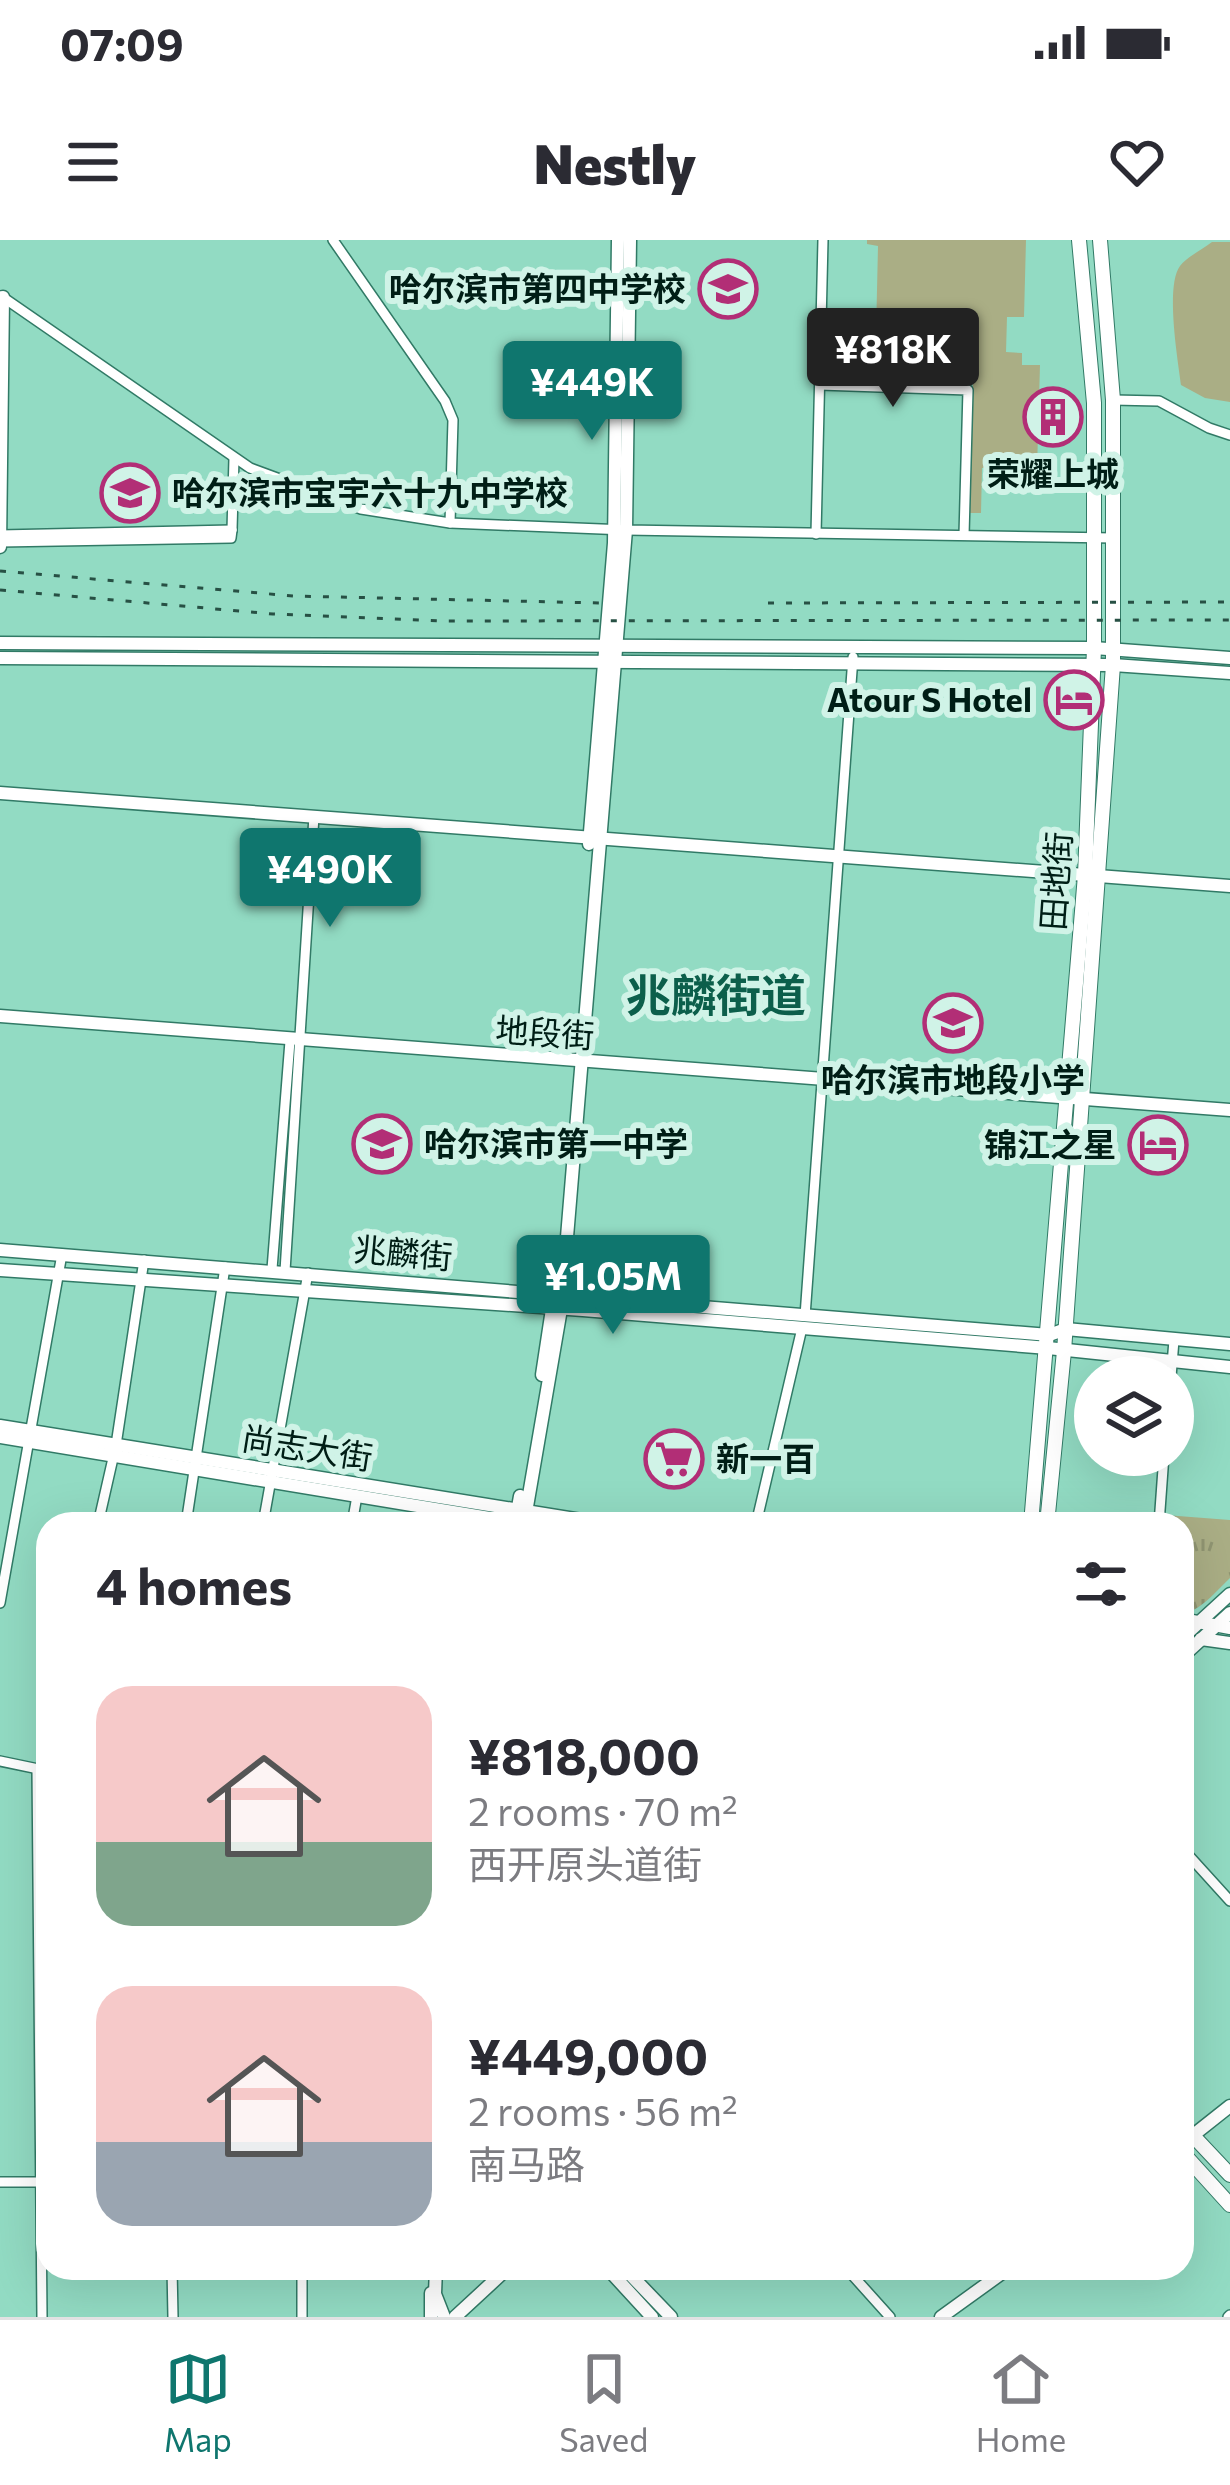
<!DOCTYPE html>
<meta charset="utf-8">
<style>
body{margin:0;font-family:Commissioner,"Noto Sans SC",sans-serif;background:#f2f2f3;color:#2b2b33;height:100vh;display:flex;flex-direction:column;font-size:45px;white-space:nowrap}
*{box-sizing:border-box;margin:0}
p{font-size:39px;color:#7c7c81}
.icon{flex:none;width:66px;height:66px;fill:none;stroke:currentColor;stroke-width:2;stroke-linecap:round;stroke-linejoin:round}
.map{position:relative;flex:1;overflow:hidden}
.side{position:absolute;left:36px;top:1272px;width:1158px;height:768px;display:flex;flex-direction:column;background:#fff;border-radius:36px;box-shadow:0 12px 48px #0002}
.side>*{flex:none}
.buttons{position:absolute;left:1074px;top:1116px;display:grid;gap:24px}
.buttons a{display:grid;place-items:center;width:120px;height:120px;border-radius:50%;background:#fff;box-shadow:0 12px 48px #0002;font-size:60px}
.price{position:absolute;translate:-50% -102px;padding:0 27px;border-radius:12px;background:#0f766e;color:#fff;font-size:39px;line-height:78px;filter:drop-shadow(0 3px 6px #0008)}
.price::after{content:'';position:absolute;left:50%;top:72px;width:36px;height:27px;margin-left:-18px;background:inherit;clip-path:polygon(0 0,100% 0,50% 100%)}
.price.current{background:#222;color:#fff}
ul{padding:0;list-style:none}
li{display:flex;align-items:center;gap:36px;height:300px;padding:0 60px}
li span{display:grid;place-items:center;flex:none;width:336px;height:240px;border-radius:36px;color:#555}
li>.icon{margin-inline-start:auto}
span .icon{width:144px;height:144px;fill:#fffc;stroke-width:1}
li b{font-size:51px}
h2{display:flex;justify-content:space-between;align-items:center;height:144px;padding:0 60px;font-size:51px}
.status{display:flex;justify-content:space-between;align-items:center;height:84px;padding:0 60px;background:#fff;direction:ltr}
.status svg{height:33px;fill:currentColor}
header{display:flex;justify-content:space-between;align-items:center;height:156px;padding:0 60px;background:#fff;font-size:54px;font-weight:800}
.tab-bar{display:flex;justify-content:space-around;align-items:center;height:168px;border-top:3px solid #e1e1e2;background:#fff;font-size:33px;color:#7c7c81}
.tab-bar a{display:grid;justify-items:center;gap:6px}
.tab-bar .current{color:#0f766e}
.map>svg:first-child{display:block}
.park{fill:url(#park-tufts)}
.garden{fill:#aaae85}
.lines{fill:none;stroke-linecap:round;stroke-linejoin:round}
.minor-casing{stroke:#317a66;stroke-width:12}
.major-casing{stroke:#317a66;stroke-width:15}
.highway-casing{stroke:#317a66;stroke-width:16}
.minor{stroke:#fff;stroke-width:9}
.major{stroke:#fff;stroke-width:12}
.highway{stroke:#fff;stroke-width:14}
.rail{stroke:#275044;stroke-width:3;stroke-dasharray:6 12;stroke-linecap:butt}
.labels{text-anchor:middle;stroke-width:12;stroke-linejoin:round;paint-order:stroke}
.poi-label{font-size:33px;font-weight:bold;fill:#001e16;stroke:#d0f3e7;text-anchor:end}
.street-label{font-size:33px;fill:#001e16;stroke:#d0f3e7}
.district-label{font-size:45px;font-weight:bold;fill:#0c5f4b;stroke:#d0f3e7}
</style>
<div class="status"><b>07:09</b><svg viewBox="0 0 49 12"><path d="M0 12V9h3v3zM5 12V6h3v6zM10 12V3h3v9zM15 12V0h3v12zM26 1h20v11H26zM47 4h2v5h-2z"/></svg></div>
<header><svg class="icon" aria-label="menu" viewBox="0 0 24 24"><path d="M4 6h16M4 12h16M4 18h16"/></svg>Nestly<svg class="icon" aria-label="heart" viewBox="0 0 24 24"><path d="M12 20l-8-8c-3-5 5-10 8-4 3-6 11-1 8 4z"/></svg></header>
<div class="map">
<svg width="1230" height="2077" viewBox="0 0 1230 2077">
<defs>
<pattern id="park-tufts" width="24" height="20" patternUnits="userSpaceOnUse" patternTransform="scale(3)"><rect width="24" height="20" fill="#aaae85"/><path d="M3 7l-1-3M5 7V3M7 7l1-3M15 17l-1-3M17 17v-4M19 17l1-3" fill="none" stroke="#909572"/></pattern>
</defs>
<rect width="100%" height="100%" fill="#92dbc3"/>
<path class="park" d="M 1165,1275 L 1230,1280 L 1230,1338 C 1215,1352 1202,1370 1182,1374 L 1182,1284 L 1165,1284 Z"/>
<g class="garden">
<polygon points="867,0 1026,0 1024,77 1007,77 1006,112 1022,113 1022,125 1040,125 1037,229 982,228 981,273 968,273 973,144 875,139 878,6 867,4"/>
<path d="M 1212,2 L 1230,2 L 1230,162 L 1205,158 L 1181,145 C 1178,120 1165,46 1180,26 C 1187,17 1203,9 1212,2 Z"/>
</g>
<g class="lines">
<g class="minor-casing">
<g id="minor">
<polyline points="333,0 445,161 453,180 450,283"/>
<polyline points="1,56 250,228 361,269 450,283 626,290 1114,298"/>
<polyline points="820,145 968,150 964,295"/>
<polyline points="1113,160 1159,161 1209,188 1230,195"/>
<polyline points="232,290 234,218"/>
<polyline points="816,294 823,0"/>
<polyline points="0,295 232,290"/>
<polyline points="0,302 231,298 232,290"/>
<polyline points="272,1029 290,801"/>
<polyline points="285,1031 314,576"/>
<polyline points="805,1076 853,417"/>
<polyline points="1171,1137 1174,1100"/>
<polyline points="98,1284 116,1205 144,1020"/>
<polyline points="186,1284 225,1027"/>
<polyline points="263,1284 308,1033"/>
<polyline points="352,1284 357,1256"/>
<polyline points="756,1284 802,1088"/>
<polyline points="1159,1284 1164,1215"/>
<polyline points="0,1363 62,1014"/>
<polyline points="0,1521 48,1531"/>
<polyline points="37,1529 42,2077"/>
<polyline points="1182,1608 1230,1661"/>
<polyline points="0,1942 48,1942"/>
<polyline points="172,2028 173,2077"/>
<polyline points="302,2028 302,2077"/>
<polyline points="846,2028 890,2077"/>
<polyline points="1228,2077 1230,2075"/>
</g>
</g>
<g class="major-casing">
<g id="major">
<polyline points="0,307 3,57"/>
<polyline points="0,403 1094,408 1230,418"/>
<polyline points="0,418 1113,425 1230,433"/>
<polyline points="0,553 1230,646"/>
<polyline points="589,604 614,303 618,0"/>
<polyline points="0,776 1230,870"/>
<polyline points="0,1010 1049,1095 1066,1089 1230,1104"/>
<polyline points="0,1030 583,1070 1048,1108 1230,1127"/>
<polyline points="542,1135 556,1043"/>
<polyline points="0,1186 606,1284"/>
<polyline points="0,1197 520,1283"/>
<polyline points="515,1284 520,1256"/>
<polyline points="524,1284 561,1069 626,290 630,0"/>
<polyline points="1182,1379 1230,1388"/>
<polyline points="1182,1398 1230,1354"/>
<polyline points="1201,1399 1230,1403"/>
<polyline points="1182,1417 1230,1373"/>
<polyline points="1182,1904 1230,1866"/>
<polyline points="436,2028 435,2054 444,2077"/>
<polyline points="607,2028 652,2077"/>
<polyline points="624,2028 671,2077"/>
<polyline points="431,2077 431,2053"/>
<polyline points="455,2077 508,2028"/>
<polyline points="941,2077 1009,2028"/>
</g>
</g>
<g class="highway-casing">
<g id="highway">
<polyline points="1031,1284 1085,635 1094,408 1094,163 1079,0"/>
<polyline points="1047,1284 1064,1111 1113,425 1113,160 1100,0"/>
<polyline points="1182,1884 1230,1935"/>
<polyline points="1182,1912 1230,1965"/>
</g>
</g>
<use href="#minor" class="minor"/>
<use href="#major" class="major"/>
<use href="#highway" class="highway"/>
<g class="rail">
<polyline points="0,331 294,356 600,363"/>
<polyline points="0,350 273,374 441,381 1230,380"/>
<polyline points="768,363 1230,362"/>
</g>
</g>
<defs>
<g id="school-ring" transform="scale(3)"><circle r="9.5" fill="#d0f3e7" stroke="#b22e76" stroke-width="1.5"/><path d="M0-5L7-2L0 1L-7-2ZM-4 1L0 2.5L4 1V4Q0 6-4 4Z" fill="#b22e76"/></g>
<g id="building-ring" transform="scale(3)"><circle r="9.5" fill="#d0f3e7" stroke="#b22e76" stroke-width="1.5"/><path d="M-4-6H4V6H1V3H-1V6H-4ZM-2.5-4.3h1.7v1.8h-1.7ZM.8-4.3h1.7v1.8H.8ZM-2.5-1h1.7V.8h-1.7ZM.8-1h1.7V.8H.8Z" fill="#b22e76"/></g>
<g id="hotel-ring" transform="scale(3)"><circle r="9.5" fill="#d0f3e7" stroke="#b22e76" stroke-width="1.5"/><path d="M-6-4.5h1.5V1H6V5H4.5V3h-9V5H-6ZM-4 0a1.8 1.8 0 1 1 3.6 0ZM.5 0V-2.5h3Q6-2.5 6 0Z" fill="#b22e76"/></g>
<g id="supermarket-ring" transform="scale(3)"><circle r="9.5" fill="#d0f3e7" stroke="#b22e76" stroke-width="1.5"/><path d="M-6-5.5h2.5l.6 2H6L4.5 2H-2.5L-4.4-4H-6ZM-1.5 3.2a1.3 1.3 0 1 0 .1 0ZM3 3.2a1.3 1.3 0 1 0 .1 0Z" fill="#b22e76"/></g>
</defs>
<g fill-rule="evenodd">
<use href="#school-ring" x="728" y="49"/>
<use href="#building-ring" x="1053" y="177"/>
<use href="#school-ring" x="130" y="253"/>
<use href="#hotel-ring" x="1074" y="460"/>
<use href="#school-ring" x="953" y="783"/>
<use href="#school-ring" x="382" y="904"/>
<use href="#hotel-ring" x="1158" y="905"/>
<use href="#supermarket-ring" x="674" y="1219"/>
</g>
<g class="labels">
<g class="poi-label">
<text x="686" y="61">哈尔滨市第四中学校</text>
<text x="1053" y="246" text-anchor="middle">荣耀上城</text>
<text x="172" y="265" text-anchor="start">哈尔滨市宝宇六十九中学校</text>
<text x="1032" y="472">Atour S Hotel</text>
<text x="953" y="852" text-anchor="middle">哈尔滨市地段小学</text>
<text x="424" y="916" text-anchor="start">哈尔滨市第一中学</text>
<text x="1116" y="917">锦江之星</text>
<text x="716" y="1231" text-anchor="start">新一百</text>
</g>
<g class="street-label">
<text transform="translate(1056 641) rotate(-86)" y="12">田地街</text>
<text transform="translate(545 793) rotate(4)" y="12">地段街</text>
<text transform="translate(403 1013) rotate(5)" y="12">兆麟街</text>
<text transform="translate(307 1208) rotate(9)" y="12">尚志大街</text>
</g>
<g class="district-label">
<text x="716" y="772">兆麟街道</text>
</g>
</g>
</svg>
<div class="buttons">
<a><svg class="icon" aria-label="layers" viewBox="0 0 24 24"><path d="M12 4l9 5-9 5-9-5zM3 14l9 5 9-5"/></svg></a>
</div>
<b class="price current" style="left:893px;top:170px">¥818K</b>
<b class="price" style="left:592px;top:203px">¥449K</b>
<b class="price" style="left:330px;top:690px">¥490K</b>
<b class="price" style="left:613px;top:1097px">¥1.05M</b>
<section class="side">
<h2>4 homes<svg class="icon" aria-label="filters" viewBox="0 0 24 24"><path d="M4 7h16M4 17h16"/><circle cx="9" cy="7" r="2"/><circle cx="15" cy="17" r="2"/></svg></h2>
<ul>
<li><span style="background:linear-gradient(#f6c9c9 65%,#7fa58c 0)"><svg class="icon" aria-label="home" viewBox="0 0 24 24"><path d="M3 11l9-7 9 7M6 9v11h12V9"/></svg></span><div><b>¥818,000</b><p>2 rooms · 70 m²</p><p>西开原头道街</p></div></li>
<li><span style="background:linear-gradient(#f6c9c9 65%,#9aa5b1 0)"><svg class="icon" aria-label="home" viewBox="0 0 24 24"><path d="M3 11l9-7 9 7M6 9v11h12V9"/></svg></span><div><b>¥449,000</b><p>2 rooms · 56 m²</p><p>南马路</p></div></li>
</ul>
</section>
</div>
<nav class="tab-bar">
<a class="current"><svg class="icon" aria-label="map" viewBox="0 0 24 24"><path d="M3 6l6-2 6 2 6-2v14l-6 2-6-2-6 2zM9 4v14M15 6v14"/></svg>Map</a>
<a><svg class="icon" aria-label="saved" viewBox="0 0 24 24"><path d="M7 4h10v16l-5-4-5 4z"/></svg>Saved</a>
<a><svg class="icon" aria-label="home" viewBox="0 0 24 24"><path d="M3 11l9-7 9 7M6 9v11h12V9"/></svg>Home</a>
</nav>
